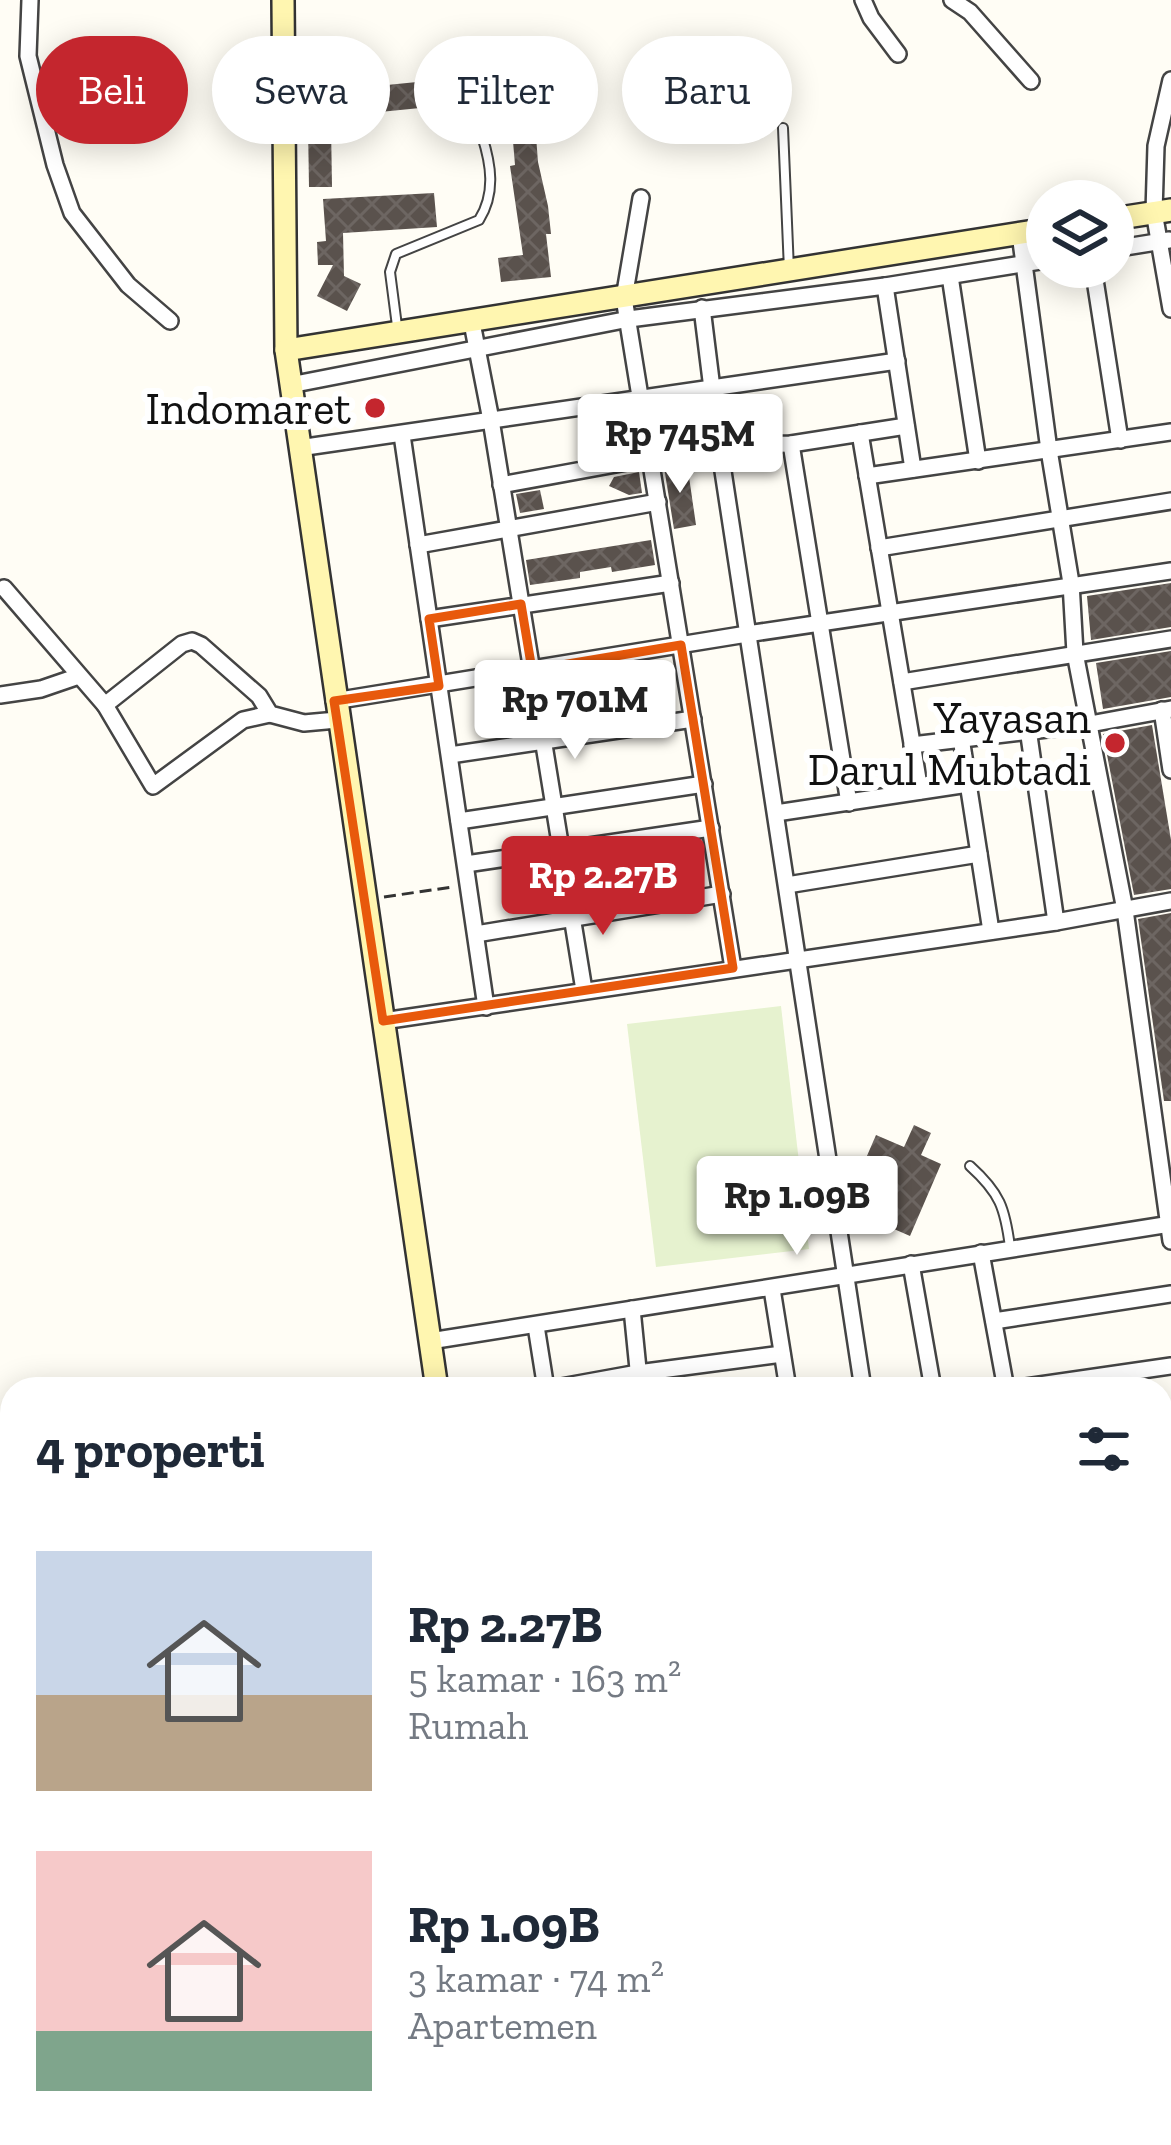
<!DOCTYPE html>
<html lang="id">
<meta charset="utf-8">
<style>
body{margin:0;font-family:"Zilla Slab",serif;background:#f6f6f7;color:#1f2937;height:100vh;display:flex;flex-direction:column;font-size:45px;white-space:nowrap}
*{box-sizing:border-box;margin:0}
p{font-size:39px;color:#747a83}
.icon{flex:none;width:66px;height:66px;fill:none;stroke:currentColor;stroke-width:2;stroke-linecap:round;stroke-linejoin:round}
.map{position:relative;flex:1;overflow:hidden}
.sheet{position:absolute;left:0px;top:1377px;width:1173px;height:768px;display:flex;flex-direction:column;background:#fff;border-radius:36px 36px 0 0;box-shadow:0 6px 30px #0003}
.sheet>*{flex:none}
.hud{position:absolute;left:36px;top:36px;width:1101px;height:108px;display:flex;gap:24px}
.controls{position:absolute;left:1026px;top:180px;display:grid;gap:24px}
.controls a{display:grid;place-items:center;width:108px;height:108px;border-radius:50%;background:#fff;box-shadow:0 6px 30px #0003;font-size:60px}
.price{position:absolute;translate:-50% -102px;padding:0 27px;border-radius:12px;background:#fff;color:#222;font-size:39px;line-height:78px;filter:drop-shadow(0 3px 6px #0008)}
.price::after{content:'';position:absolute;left:50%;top:72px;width:36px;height:27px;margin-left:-18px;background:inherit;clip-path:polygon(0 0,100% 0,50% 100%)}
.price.selected{background:#c4262e;color:#fff}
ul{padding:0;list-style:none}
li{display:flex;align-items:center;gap:36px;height:300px;padding:0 36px}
li span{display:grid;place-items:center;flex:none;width:336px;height:240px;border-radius:0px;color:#555}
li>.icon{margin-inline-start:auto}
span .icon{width:144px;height:144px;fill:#fffc;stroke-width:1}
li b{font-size:51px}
h2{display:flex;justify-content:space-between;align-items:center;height:144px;padding:0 36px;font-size:51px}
.chip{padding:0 42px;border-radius:54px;background:#fff;box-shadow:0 6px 30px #0003;font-size:42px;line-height:108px}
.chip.selected{background:#c4262e;color:#fff}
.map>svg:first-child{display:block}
.pitch{fill:#e6f2cf}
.building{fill:url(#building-cross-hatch)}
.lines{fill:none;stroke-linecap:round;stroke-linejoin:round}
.lane-casing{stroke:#444;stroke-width:12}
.street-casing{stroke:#444;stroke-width:20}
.secondary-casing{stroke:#333;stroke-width:26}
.path{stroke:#333;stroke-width:3;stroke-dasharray:12 6;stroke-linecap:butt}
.lane{stroke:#fff;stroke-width:8}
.street{stroke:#fff;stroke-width:15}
.secondary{stroke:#fff6b0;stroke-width:21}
.marked{fill:none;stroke:#e8590c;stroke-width:9;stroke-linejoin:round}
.poi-dot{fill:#c4262e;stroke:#fff;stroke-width:4.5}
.labels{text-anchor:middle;stroke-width:12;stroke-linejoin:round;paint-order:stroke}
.poi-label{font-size:45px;fill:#111;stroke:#fff;text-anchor:end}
</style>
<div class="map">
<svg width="1171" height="2145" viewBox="0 0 1171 2145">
<defs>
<pattern id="building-cross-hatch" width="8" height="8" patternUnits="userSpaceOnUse" patternTransform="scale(3)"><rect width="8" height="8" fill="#5a524d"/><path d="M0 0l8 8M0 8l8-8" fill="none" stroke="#6d6662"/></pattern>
</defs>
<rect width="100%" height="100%" fill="#fffdf5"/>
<polygon class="pitch" points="781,1006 809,1249 656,1267 627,1024"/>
<g class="building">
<polygon points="427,81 430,107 330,117 327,91"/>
<polygon points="497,82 497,87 532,84 538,162 548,206 551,234 546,234 551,277 501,282 498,258 523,255 510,166 515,165 510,106 453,107 452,83"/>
<polygon points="308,125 331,125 332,187 309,187"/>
<polygon points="434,193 437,227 343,233 344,276 361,284 347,311 317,296 333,265 318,265 317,242 326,241 323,199"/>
<polygon points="687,463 696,525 674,529 664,467"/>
<polygon points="639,472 642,493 629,495 609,486 614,477"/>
<polygon points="540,490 544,509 520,513 516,494"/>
<polygon points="651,540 655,565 612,572 611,567 580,572 580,578 530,585 526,560"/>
<polygon points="1171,583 1171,627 1091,640 1087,596"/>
<polygon points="1171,651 1171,697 1103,709 1096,663"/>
<polygon points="1152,725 1171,840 1171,889 1134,895 1103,734"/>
<polygon points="1171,913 1171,1101 1164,1101 1138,919"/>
<polygon points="914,1125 931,1133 921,1155 941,1164 910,1236 848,1209 847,1202 876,1135 904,1147"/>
</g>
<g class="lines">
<g class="lane-casing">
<g id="lane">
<polyline points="783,128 789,270"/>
<path d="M 397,326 L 390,272 L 396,254 L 479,220 C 496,193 491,164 482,136"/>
<path d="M 970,1166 C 1000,1193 1005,1208 1010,1247"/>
<polyline points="917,2145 934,2133"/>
</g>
</g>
<g class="street-casing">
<g id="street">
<polyline points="30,0 28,56 55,165 72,213 128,285 170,321"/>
<polyline points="863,0 871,18 898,54"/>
<polyline points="952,0 970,12 1031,81"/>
<polyline points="1171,80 1156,146 1154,212 1171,309"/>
<polyline points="641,198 624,298 733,968"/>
<polyline points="1020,234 1049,450 1071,583 1075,653 1125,910 1171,1241"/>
<polyline points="1113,249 1169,240"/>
<polyline points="1093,267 1120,440"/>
<polyline points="950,276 978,461"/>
<polyline points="885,286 913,469"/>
<polyline points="702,308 719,445 863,1389"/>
<polyline points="472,323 491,420 584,990"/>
<polyline points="290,385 629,319 885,286 1047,260"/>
<polyline points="860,433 920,791"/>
<polyline points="402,435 486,1007"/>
<polyline points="791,444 849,803"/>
<polyline points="299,448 897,361"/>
<polyline points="867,476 1171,432"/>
<polyline points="501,485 719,445 791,444 906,426"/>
<polyline points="418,545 658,502"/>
<polyline points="879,548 1171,501"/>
<polyline points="4,588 105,705 182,644 192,641 201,645 259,696 270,714 304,723 337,720"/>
<polyline points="429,619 671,583"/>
<polyline points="902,682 1171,639"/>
<polyline points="0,695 41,689 79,676"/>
<polyline points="334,701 747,634 1171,571"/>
<polyline points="105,705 153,786 243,720 270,714"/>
<polyline points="1162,710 1171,770"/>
<polyline points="1028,729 1056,922"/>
<polyline points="961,738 991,931"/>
<polyline points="912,745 1090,724 1171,709"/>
<polyline points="450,755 693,719"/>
<polyline points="776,813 968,784"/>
<polyline points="459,821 704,784"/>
<polyline points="466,864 711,828"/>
<polyline points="787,885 979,854"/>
<polyline points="476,934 722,894"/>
<polyline points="383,1021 1056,922 1171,901"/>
<polyline points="981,1253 1006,1389"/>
<polyline points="911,1264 933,1389"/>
<polyline points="772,1289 788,1389"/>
<polyline points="632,1309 640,1389"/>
<polyline points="994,1321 1171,1294"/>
<polyline points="536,1326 546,1389"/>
<polyline points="430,1341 1171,1224"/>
<polyline points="550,1389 638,1373 782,1354"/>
<polyline points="1012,1389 1171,1366"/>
<polyline points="1161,1553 1171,1551"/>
<polyline points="1161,1667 1171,1730"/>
<polyline points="0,1754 12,1766"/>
<polyline points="1161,1804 1171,1802"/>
<polyline points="1161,1875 1171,1874"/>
<polyline points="0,2088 12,2089"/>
</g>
</g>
<g class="secondary-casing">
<g id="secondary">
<polyline points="283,0 286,350 437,1389"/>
<polyline points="1113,219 1171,210"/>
<polyline points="286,350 1047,229"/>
<polyline points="851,2133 865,2145"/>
</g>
</g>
<polyline class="path" points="384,897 452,887"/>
<use href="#lane" class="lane"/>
<use href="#street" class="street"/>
<use href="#secondary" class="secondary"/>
</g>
<path class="marked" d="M 521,604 L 532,670 L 681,645 L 733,968 L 383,1021 L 334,701 L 439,686 L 429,619 Z"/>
<g class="poi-dot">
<circle cx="375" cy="408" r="12"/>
<circle cx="1115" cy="743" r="12"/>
</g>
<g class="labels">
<g class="poi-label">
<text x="351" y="424">Indomaret</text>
<text x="1091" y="733">Yayasan<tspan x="1091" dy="52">Darul Mubtadi</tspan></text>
</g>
</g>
</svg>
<div class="controls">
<a><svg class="icon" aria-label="layers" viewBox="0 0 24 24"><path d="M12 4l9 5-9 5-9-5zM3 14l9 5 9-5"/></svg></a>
</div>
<b class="price" style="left:680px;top:496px">Rp 745M</b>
<b class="price" style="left:575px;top:762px">Rp 701M</b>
<b class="price selected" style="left:603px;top:938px">Rp 2.27B</b>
<b class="price" style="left:797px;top:1258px">Rp 1.09B</b>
<div class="hud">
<a class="chip selected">Beli</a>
<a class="chip">Sewa</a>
<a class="chip">Filter</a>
<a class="chip">Baru</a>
</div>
<section class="sheet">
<h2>4 properti<svg class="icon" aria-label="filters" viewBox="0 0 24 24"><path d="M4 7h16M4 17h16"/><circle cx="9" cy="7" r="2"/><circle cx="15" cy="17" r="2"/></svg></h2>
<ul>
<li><span style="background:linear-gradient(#c9d6e8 60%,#b9a48a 0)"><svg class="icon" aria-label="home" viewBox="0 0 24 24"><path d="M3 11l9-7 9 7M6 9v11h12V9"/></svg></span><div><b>Rp 2.27B</b><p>5 kamar · 163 m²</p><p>Rumah</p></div></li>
<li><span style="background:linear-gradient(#f6c9c9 75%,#7fa58c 0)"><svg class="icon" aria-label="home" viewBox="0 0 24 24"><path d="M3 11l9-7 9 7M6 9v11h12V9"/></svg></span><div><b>Rp 1.09B</b><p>3 kamar · 74 m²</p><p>Apartemen</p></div></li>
</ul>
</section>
</div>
